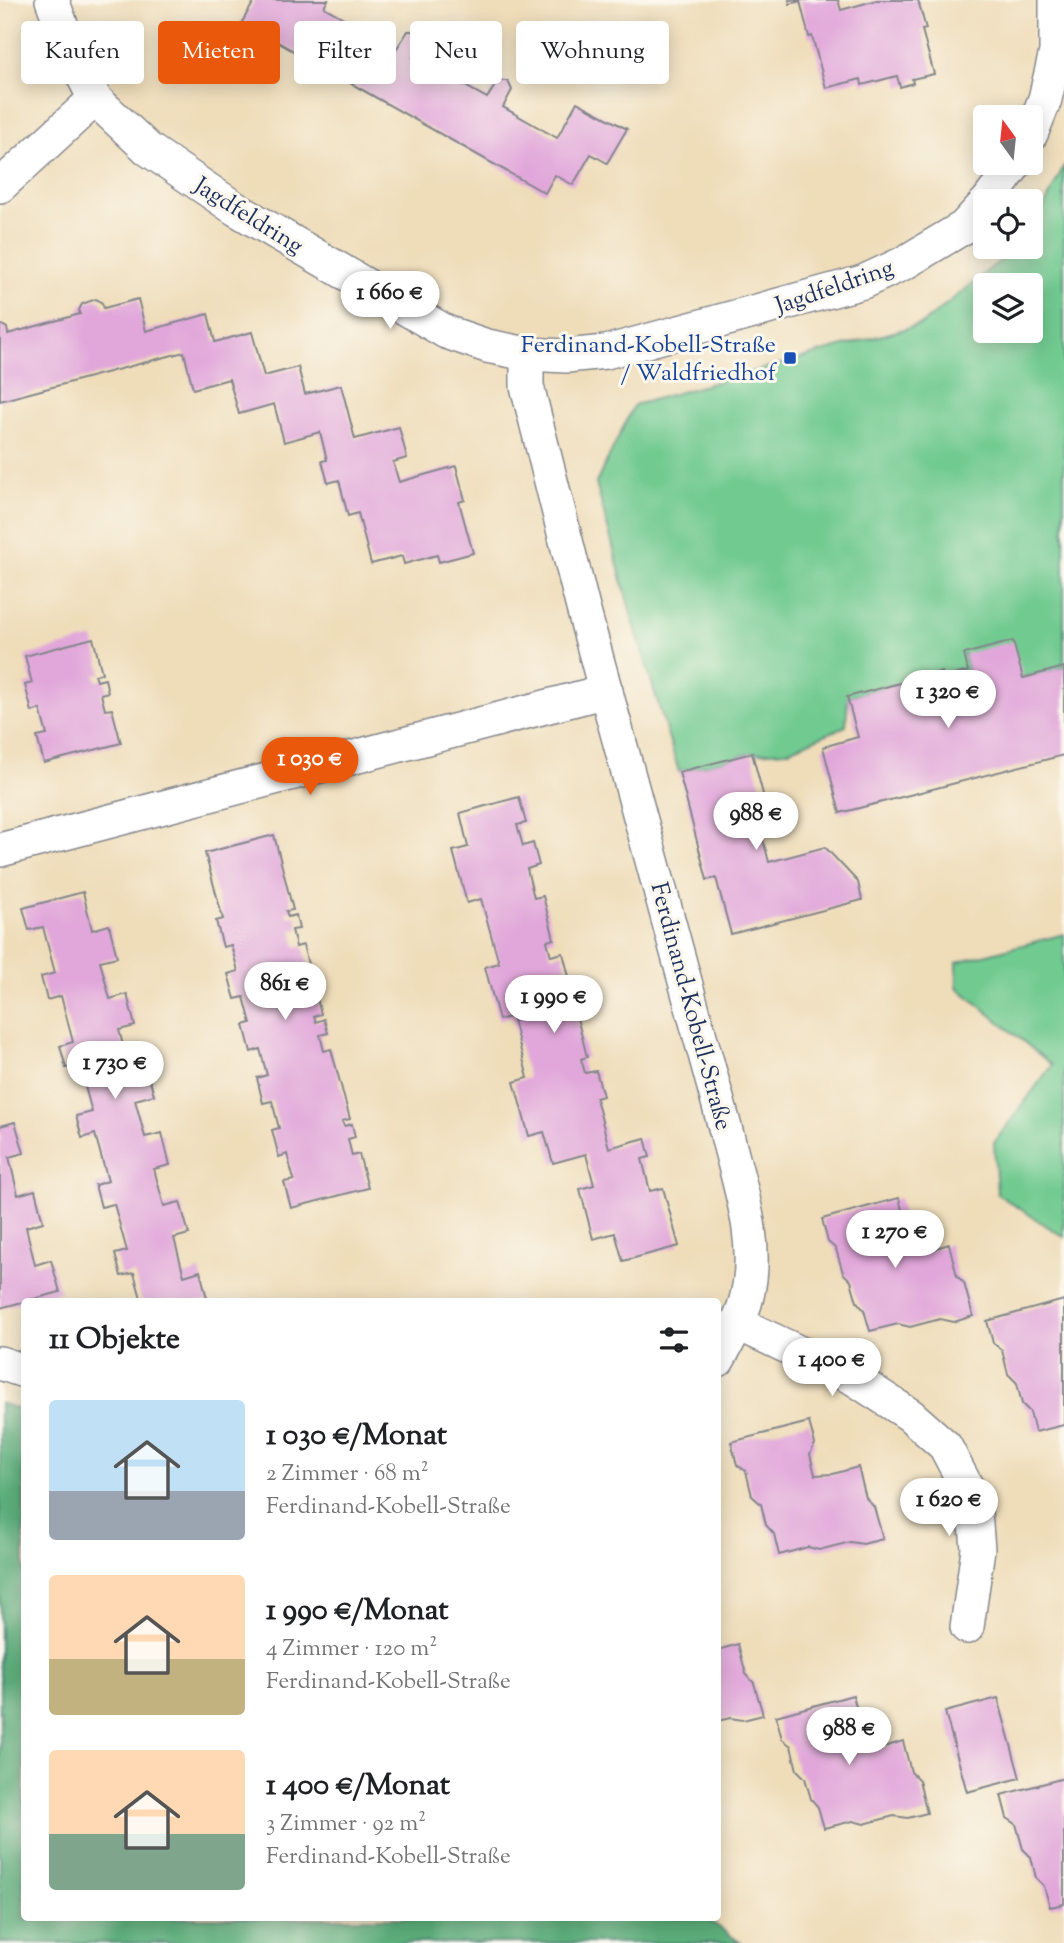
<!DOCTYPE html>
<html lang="de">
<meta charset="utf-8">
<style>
body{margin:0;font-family:"Sorts Mill Goudy",serif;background:#f6f6f6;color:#202124;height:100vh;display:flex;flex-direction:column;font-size:26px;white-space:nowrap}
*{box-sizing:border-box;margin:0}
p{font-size:23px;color:#757577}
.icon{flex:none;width:38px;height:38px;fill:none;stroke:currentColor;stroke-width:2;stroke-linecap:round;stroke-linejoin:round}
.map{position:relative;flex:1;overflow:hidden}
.details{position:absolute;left:21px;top:1298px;width:700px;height:623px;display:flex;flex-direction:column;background:#fff;border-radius:7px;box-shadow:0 4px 18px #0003}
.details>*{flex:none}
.top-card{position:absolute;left:21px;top:21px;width:700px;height:63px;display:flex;gap:14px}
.needle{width:46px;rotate:345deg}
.buttons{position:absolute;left:973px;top:105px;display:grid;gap:14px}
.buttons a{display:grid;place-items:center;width:70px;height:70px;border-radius:7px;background:#fff;box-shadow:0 4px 18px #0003;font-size:35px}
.price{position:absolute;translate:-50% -60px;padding:0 16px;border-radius:24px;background:#fff;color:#222;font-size:23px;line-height:46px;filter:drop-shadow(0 2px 4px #0008)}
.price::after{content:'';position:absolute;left:50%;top:42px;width:21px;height:16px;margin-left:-10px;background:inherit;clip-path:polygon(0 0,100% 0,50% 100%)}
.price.selected{background:#ea580c;color:#fff}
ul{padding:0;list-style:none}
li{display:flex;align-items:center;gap:21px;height:175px;padding:0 28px}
li span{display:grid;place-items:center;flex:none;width:196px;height:140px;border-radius:7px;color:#555}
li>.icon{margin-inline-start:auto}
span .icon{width:84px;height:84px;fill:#fffc;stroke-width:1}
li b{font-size:30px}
h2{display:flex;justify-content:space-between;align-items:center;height:84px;padding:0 28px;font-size:30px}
.pill{padding:0 24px;border-radius:7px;background:#fff;box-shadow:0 4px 18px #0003;font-size:24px;line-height:63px}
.pill.selected{background:#ea580c;color:#fff}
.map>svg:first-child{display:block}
.green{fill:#71ca90;stroke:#467c77;stroke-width:2;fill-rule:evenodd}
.forest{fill:#5cae7a;stroke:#3c6e6c;stroke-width:2}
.building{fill:#e1a7da}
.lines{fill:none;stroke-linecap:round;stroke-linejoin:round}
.street-casing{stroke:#85868c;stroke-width:36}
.street{stroke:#fff;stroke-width:33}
.transit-dot{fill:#1a4fb4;stroke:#fbf7ec;stroke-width:2.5}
.labels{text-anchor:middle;stroke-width:6;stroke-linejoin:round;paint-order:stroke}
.street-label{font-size:24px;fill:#1b2f5e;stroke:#fbf7ec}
.transit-label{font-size:24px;fill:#164399;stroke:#fbf7ec;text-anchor:end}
</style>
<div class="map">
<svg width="1064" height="1943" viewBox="0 0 1064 1943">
<rect width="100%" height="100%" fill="#fbf7ec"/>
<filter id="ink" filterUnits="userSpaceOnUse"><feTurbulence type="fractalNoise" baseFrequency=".0143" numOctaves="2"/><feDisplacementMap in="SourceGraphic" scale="14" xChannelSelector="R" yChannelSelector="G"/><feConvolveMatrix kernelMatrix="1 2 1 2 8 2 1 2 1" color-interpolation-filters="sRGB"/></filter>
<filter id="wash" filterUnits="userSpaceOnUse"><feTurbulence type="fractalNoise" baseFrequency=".00686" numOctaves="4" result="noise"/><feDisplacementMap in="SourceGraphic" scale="28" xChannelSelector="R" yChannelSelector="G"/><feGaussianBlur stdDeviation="1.57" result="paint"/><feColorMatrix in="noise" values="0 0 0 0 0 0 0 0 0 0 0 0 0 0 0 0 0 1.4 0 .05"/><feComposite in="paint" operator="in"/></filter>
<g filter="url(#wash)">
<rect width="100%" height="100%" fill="#efddba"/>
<g class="green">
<path d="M 1064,165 L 1064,667 L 1023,678 L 964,654 L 968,671 L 944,678 L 942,672 L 848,697 L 846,726 L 787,751 L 752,753 L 679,772 L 633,621 L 596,483 L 634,405 L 922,324 L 1017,247 L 1031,247 L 1031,235 ZM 985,285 L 1031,285 L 1031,331 L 985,331 Z"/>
<polygon points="1064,934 1064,1237 997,1194 994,1143 1052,1065 957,987 957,962"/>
</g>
<polygon class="forest" points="0,1403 24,1411 24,1918 706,1918 741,1943 0,1943"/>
<g id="blocks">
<g class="building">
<polygon points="255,0 328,0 324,7 397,48 408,31 419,31 422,39 413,57 487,98 498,81 508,81 512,90 503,107 557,138 577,102 627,129 607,163 591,154 573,185 555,175 545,193 242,22"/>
<polygon points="789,0 838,0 841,10 877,0 918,0 926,29 922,30 934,74 912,79 913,83 900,87 897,76 862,85 861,79 826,88 812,36 809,37 800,1 790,4"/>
<polygon points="96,299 102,303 104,308 138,299 146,331 208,314 215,342 252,332 264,376 298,367 305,394 341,385 355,439 399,427 407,458 393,462 399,482 456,466 465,500 459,502 473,553 439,562 437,555 404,564 402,556 371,564 358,513 348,516 339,480 328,483 322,461 327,460 320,432 284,442 274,404 239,414 229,379 193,389 184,352 0,401 0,324 7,328 8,334 80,314 79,310 82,304"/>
<polygon points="93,638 102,673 95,675 97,681 105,679 108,692 101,694 105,710 112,709 121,743 44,763 37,737 47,735 40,709 32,712 25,685 32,683 25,656"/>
<polygon points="1013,641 1023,678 1064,667 1064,755 840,813 823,747 858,737 847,697 942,672 944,678 968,671 964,654"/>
<polygon points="752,753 771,824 760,828 769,862 825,847 858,882 862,900 731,934 716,878 707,880 679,772"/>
<polygon points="519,797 526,823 517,825 523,846 533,843 539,865 527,869 534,898 543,896 554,939 547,941 551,956 563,953 570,981 562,983 569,1013 575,1011 580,1029 587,1057 581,1059 585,1073 596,1071 603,1096 596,1098 609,1148 645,1138 650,1157 642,1159 650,1191 663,1188 679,1246 623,1261 615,1233 593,1239 580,1189 594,1185 586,1154 553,1163 544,1132 529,1136 514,1082 528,1078 512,1016 499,1020 485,967 499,963 481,899 467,903 453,851 468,847 460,813"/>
<polygon points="274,835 293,910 286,911 288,917 296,915 299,929 292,930 296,947 303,945 321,1014 314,1016 316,1022 324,1019 328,1033 320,1035 324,1051 331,1049 350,1119 342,1121 344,1126 352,1124 355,1137 348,1139 352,1156 359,1154 368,1188 291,1208 284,1182 294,1180 287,1154 279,1157 272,1130 279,1128 272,1101 263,1103 257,1078 267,1075 260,1049 251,1052 244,1025 251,1023 244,997 235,999 228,974 238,971 231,945 223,947 216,921 223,919 205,853"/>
<polygon points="83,892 92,930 109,925 117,957 100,961 110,999 127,994 135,1026 119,1030 129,1068 145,1063 154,1095 135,1100 145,1137 162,1133 170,1165 154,1169 164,1206 180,1202 189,1234 174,1238 184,1276 200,1271 208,1302 142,1302 134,1273 121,1276 115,1254 127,1251 114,1204 101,1207 95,1185 108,1181 95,1134 82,1138 76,1116 92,1112 79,1065 66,1068 60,1046 73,1042 61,996 47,1000 41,977 55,973 43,927 29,930 23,908"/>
<polygon points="15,1122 24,1153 9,1157 18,1195 35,1190 43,1222 26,1227 35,1265 51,1260 60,1292 0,1308 0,1126"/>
<polygon points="899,1198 905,1222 900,1231 905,1253 924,1252 949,1244 957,1276 964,1283 973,1316 954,1322 940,1319 910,1327 898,1324 870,1331 864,1310 857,1302 851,1281 843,1273 836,1249 828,1242 822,1219"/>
<polygon points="1064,1300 1064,1425 1035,1432 1030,1412 1022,1404 1017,1383 1008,1374 1002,1350 993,1343 987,1321"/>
<polygon points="809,1422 815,1444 810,1454 815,1475 833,1474 858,1467 866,1498 874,1507 883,1539 863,1544 850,1542 819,1550 808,1547 779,1555 774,1534 766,1525 761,1504 752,1496 746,1471 737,1465 731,1442"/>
<polygon points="738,1644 746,1674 754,1683 763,1715 743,1720 730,1718 718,1721 718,1650"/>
<polygon points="853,1695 859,1719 854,1728 860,1750 878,1749 903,1741 911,1772 919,1780 927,1813 908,1818 894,1816 864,1824 853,1821 824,1828 818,1807 811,1799 805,1778 797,1770 791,1746 782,1739 776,1716"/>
<polygon points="998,1698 1020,1778 967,1792 945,1712"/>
<polygon points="1064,1778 1064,1904 1050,1907 1044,1886 1036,1878 1031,1857 1023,1849 1016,1824 1007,1818 1001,1795"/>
</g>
</g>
</g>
<g filter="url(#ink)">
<use href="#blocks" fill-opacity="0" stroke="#85868c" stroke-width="2"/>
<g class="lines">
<g class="street-casing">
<g id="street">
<polyline points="52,0 72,54 95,99 148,149 236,209 446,332 487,346 527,354 566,356 606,352 863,282 904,263 964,227 985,204"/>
<polyline points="1031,134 1045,99 1056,52 1056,0"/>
<polyline points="0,186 95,99"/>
<polyline points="988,201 1016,163"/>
<path d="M 527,354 L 527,386 L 583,608 L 727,1135 C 740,1188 760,1242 747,1296 C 742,1318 729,1340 718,1360"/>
<polyline points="0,850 606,691"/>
<polyline points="737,1323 853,1378 910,1415 945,1446 974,1501 978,1549 967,1627"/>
<polyline points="0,1363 24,1371"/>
</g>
</g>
<use href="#street" class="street"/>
</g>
</g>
<rect class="transit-dot" x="783" y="351" width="14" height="14" rx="3.5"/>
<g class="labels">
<g class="street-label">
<text transform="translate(249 215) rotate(32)" y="8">Jagdfeldring</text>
<text transform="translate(834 286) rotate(-19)" y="8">Jagdfeldring</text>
<text transform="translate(692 1006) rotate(75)" y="8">Ferdinand-Kobell-Straße</text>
</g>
<g class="transit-label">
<text x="776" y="352">Ferdinand-Kobell-Straße<tspan x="776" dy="28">/ Waldfriedhof</tspan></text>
</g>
</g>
</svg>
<div class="buttons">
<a><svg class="needle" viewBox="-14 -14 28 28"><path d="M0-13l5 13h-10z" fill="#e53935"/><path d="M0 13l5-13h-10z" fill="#757577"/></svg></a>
<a><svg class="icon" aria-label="locate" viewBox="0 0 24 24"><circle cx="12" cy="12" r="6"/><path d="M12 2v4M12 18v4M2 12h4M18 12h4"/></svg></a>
<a><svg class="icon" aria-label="layers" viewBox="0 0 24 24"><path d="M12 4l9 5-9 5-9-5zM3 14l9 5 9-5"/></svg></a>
</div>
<b class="price" style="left:390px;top:331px">1 660 €</b>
<b class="price" style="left:948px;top:730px">1 320 €</b>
<b class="price selected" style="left:310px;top:797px">1 030 €</b>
<b class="price" style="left:756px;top:852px">988 €</b>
<b class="price" style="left:285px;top:1022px">861 €</b>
<b class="price" style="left:554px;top:1035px">1 990 €</b>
<b class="price" style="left:115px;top:1101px">1 730 €</b>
<b class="price" style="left:895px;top:1270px">1 270 €</b>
<b class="price" style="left:832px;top:1398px">1 400 €</b>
<b class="price" style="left:949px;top:1538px">1 620 €</b>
<b class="price" style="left:849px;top:1767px">988 €</b>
<div class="top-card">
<a class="pill">Kaufen</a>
<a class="pill selected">Mieten</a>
<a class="pill">Filter</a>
<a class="pill">Neu</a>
<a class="pill">Wohnung</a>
</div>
<section class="details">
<h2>11 Objekte<svg class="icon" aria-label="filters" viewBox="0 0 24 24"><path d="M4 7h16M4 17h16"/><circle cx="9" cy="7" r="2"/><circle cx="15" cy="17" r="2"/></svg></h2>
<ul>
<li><span style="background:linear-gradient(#bfe0f5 65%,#9aa5b1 0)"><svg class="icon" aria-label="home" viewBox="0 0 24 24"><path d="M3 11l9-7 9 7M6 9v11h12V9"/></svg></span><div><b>1 030 €/Monat</b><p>2 Zimmer · 68 m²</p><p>Ferdinand-Kobell-Straße</p></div></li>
<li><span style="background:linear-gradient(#ffd9b3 60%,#c2b280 0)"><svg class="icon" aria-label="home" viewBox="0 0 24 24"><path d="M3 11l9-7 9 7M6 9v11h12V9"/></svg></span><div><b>1 990 €/Monat</b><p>4 Zimmer · 120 m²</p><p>Ferdinand-Kobell-Straße</p></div></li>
<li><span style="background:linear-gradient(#ffd9b3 60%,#7fa58c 0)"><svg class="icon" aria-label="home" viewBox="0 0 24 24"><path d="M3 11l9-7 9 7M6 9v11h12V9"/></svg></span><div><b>1 400 €/Monat</b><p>3 Zimmer · 92 m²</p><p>Ferdinand-Kobell-Straße</p></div></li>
</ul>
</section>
</div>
